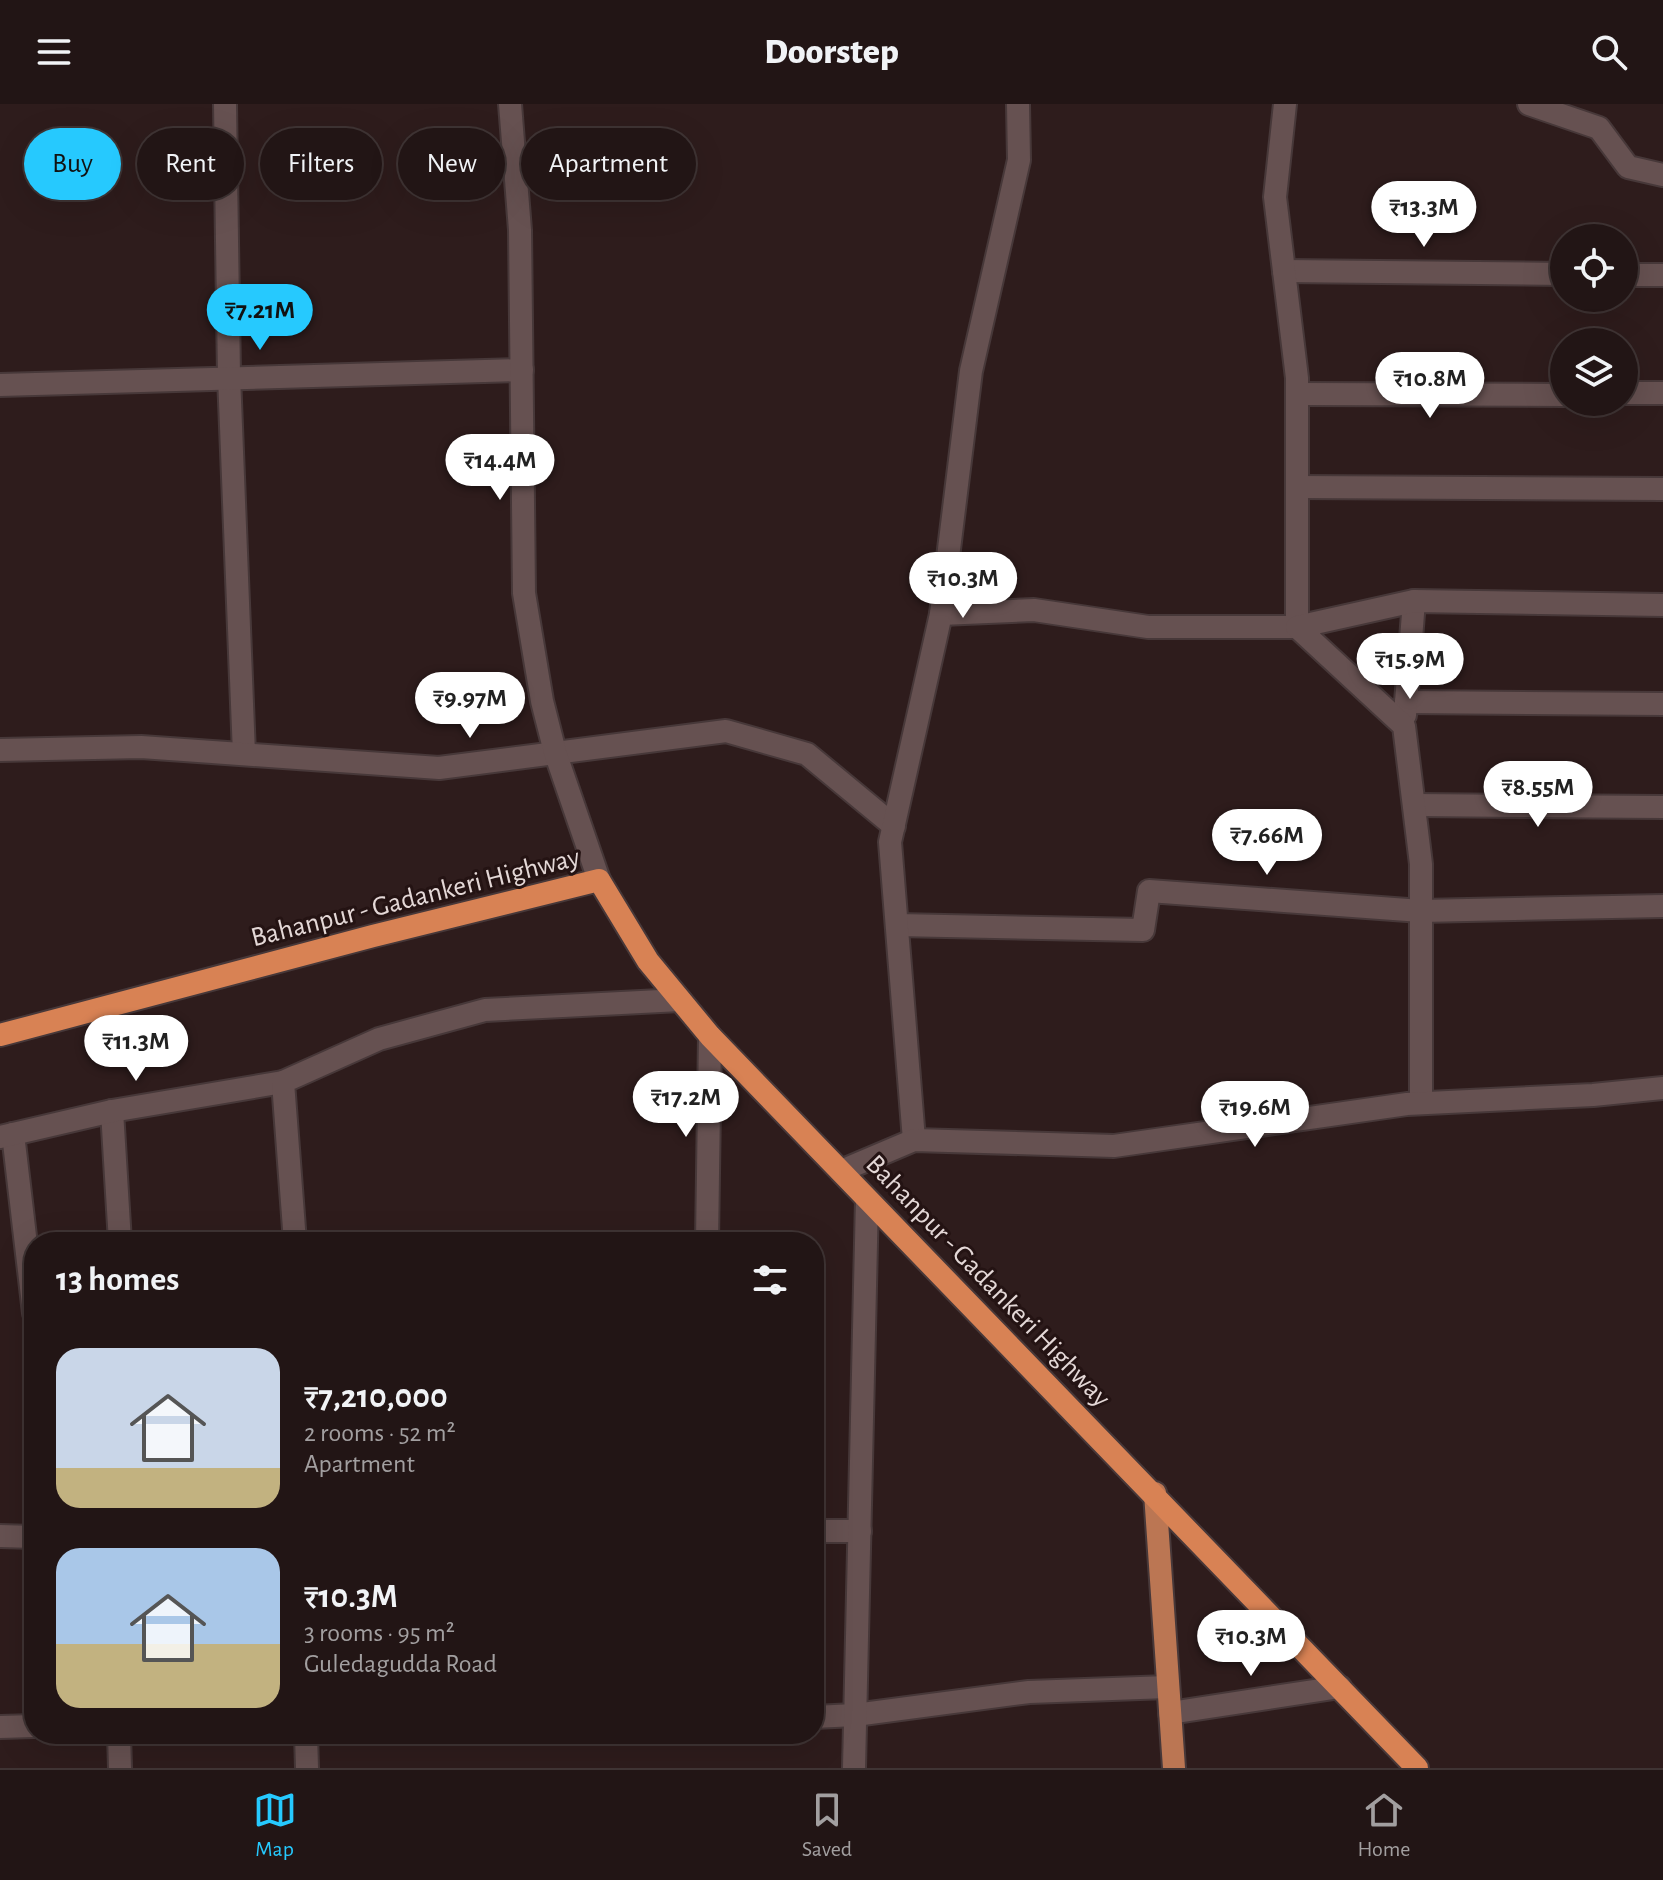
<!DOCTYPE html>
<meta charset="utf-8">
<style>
body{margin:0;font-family:"Alegreya Sans",sans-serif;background:#2a1e1e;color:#f1f3f6;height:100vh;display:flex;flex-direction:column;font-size:30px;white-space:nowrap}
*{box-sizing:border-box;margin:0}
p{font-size:26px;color:#a29fa0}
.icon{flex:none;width:44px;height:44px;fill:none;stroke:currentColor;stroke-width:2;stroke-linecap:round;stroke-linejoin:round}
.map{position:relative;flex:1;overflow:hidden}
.side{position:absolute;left:24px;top:1128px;width:800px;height:512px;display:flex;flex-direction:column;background:#221515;border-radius:32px;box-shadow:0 8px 32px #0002,0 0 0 2px #3f3434}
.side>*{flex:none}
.guide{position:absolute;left:24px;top:24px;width:800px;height:72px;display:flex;gap:16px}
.buttons{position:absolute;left:1550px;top:120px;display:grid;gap:16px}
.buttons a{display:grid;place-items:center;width:88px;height:88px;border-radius:50%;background:#221515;box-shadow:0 8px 32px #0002,0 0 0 2px #3f3434;font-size:40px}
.price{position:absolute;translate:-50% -68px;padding:0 18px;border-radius:28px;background:#fff;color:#222;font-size:26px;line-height:52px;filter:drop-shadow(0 2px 4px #0008)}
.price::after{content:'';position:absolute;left:50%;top:48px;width:24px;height:18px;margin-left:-12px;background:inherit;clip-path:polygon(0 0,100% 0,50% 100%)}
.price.on{background:#26c9fe;color:#111}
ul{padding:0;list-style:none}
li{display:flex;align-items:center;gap:24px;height:200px;padding:0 32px}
li span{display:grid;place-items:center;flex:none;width:224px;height:160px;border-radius:24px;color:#555}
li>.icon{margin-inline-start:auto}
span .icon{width:96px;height:96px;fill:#fffc;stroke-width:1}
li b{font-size:34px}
h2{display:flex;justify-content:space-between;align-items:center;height:96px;padding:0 32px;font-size:34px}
.pill{padding:0 28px;border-radius:36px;background:#221515;box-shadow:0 8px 32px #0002,0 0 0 2px #3f3434;font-size:28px;line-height:72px}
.pill.on{background:#26c9fe;color:#111}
header{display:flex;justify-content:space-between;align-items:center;height:104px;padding:0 32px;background:#221515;font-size:36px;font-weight:800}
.tab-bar{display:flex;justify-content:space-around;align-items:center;height:112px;border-top:2px solid #3f3434;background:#221515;font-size:22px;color:#a29fa0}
.tab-bar a{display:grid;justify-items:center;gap:4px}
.tab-bar .on{color:#26c9fe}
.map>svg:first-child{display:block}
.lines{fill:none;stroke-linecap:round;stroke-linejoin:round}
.minor-casing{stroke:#473839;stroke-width:26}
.tertiary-casing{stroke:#473839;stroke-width:26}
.primary-casing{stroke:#473839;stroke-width:26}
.trunk-casing{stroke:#473839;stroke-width:26}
.minor{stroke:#665151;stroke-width:22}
.tertiary{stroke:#665151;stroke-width:22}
.primary{stroke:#bb7653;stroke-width:22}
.trunk{stroke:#d88254;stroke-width:22}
.labels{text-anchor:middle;stroke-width:6;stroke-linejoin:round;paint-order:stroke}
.street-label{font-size:28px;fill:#e4d8d7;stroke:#241313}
</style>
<header><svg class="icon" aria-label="menu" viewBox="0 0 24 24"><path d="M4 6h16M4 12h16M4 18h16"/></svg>Doorstep<svg class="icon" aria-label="search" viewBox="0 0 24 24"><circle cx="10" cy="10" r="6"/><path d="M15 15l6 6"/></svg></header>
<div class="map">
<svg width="1663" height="1664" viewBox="0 0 1663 1664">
<rect width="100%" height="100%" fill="#2e1c1c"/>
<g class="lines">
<g class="minor-casing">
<g id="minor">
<polyline points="225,0 229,272 244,650"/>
<polyline points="1529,0 1599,24 1628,63 1663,71"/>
<polyline points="1284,167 1564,170"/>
<polyline points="1624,171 1663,171"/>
<polyline points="0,281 522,266"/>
<polyline points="1624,289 1663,289"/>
<polyline points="1297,290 1564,291"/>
<polyline points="1297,383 1663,385"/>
<polyline points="941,510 1034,506 1148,523 1297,523 1297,274 1275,93 1285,0"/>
<polyline points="1406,598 1663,600"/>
<polyline points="1405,611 1414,497"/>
<polyline points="0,646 141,643 439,664 726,627 807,650 894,722"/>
<polyline points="1414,701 1663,703"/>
<polyline points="897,821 1143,826 1149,787 1421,807 1663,802"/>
<polyline points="1421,999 1421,760 1404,622 1297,523 1414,497 1663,501"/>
<polyline points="112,1007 120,1138"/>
<polyline points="13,1030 34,1209"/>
<polyline points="0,1033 112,1007 283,978"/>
<polyline points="914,1036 890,738 941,510 971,267 1019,56 1018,0"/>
<polyline points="841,1067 914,1036 1114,1042 1407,1000 1593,991 1663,984"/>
<polyline points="295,1138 283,978 379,935 485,906 680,896"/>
<polyline points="707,1138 710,932"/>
<polyline points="814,1427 860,1427"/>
<polyline points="0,1432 34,1433"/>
<polyline points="1170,1609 1340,1583"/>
<polyline points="814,1613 855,1611 1029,1588 1168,1583"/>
<polyline points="0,1623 34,1622"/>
<polyline points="119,1630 120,1664"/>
<polyline points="306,1630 307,1664"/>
<polyline points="854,1664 867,1095"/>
</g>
</g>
<g class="tertiary-casing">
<polyline id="tertiary" points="510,0 520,126 524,489 542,597 555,648 599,776"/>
</g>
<g class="primary-casing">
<polyline id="primary" points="1155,1389 1174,1664"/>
</g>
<g class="trunk-casing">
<polyline id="trunk" points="0,931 373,832 599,776 648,857 710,932 1417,1664"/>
</g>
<use href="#minor" class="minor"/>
<use href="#tertiary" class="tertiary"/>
<use href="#primary" class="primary"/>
<use href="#trunk" class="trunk"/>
</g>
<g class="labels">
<g class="street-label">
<text transform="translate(415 792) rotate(-14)" y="10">Bahanpur - Gadankeri Highway</text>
<text transform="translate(989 1176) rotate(46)" y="10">Bahanpur - Gadankeri Highway</text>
</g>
</g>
</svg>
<div class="buttons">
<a><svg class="icon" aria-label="locate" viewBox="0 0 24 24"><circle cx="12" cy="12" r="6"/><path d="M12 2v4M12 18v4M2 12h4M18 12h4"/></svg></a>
<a><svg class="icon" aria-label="layers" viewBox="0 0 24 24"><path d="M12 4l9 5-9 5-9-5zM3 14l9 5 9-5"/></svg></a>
</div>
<b class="price" style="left:1424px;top:145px">₹13.3M</b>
<b class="price on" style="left:260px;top:248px">₹7.21M</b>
<b class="price" style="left:1430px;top:316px">₹10.8M</b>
<b class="price" style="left:500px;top:398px">₹14.4M</b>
<b class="price" style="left:963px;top:516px">₹10.3M</b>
<b class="price" style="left:1410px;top:597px">₹15.9M</b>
<b class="price" style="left:470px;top:636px">₹9.97M</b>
<b class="price" style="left:1538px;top:725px">₹8.55M</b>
<b class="price" style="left:1267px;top:773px">₹7.66M</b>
<b class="price" style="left:136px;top:979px">₹11.3M</b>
<b class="price" style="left:686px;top:1035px">₹17.2M</b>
<b class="price" style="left:1255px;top:1045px">₹19.6M</b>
<b class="price" style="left:1251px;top:1574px">₹10.3M</b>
<div class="guide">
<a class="pill on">Buy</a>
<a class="pill">Rent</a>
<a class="pill">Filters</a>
<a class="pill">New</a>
<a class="pill">Apartment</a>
</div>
<section class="side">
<h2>13 homes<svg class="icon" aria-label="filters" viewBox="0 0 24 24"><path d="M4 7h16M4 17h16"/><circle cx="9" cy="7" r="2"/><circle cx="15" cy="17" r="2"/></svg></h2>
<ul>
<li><span style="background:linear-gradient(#c9d6e8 75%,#c2b280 0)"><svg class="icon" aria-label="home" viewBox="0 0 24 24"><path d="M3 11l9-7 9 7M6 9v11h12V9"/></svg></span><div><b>₹7,210,000</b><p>2 rooms · 52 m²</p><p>Apartment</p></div></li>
<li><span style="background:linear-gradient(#a9c7e8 60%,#c2b280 0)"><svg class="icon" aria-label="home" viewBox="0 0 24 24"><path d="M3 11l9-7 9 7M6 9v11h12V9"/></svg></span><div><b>₹10.3M</b><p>3 rooms · 95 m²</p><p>Guledagudda Road</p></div></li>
</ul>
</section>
</div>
<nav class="tab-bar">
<a class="on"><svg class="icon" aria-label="map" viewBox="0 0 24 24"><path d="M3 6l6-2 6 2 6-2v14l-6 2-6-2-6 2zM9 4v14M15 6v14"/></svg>Map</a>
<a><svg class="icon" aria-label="saved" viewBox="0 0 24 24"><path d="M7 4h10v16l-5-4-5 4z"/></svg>Saved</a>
<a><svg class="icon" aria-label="home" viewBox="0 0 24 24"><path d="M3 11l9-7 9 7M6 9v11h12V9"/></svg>Home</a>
</nav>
